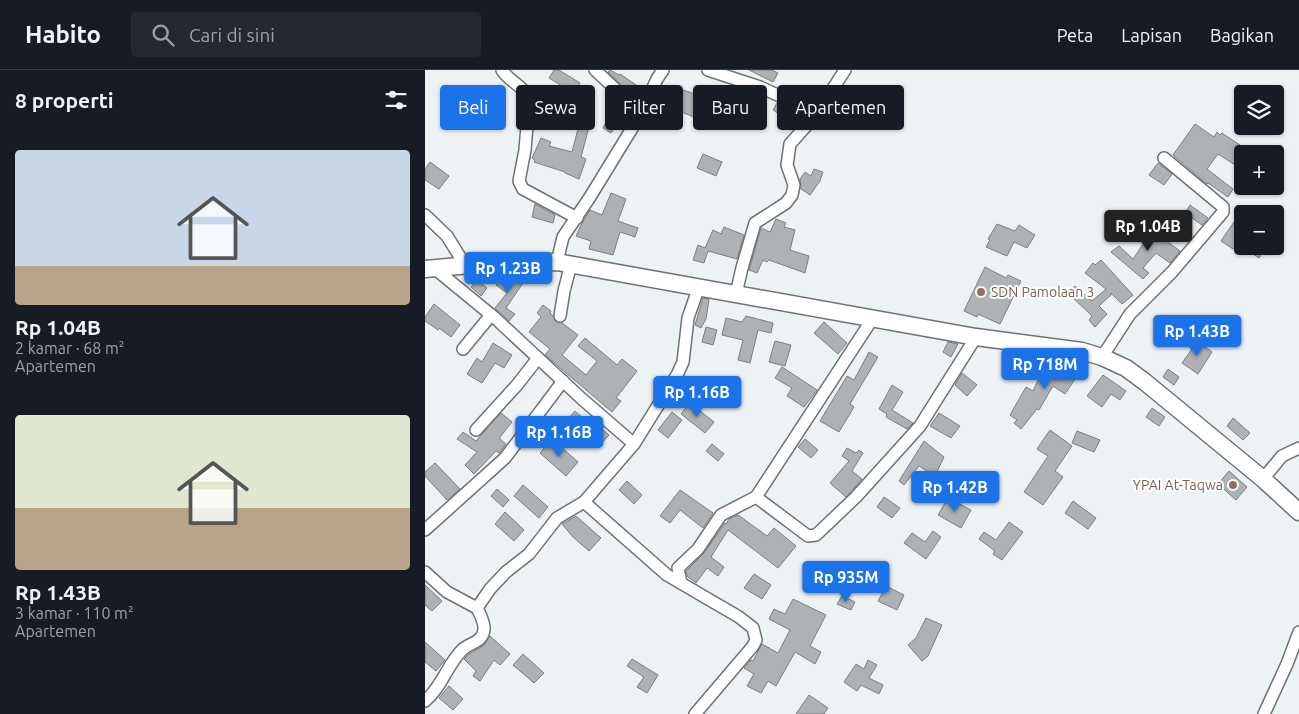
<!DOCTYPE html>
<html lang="id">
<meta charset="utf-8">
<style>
body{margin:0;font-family:Ubuntu,sans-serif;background:#242831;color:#f1f3f6;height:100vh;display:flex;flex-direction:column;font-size:19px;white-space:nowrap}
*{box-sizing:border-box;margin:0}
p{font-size:16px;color:#9ea1a6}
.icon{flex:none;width:28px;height:28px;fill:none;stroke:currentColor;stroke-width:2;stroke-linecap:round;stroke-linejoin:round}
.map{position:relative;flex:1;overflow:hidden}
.side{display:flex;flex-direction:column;background:#171b24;width:425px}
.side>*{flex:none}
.guide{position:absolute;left:15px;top:15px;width:475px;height:45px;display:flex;gap:10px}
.tools{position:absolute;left:809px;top:15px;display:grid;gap:10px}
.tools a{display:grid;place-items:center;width:50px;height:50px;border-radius:5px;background:#171b24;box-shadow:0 1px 4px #0004;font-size:25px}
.price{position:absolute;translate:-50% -42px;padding:0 11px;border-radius:5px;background:#1a73e8;color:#fff;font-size:16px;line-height:32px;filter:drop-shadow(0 1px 2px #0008)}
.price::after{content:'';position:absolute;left:50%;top:30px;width:15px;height:11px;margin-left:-8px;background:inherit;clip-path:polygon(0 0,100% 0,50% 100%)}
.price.on{background:#222;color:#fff}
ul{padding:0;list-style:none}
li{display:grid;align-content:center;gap:10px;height:265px;padding:0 15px}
li span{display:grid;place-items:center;height:155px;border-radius:5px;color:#555}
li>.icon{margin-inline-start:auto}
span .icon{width:90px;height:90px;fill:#fffc;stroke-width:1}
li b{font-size:21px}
h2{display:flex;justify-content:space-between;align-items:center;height:60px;padding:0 15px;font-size:21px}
.pill{padding:0 18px;border-radius:5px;background:#171b24;box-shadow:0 1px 4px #0004;font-size:18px;line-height:45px}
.pill.on{background:#1a73e8;color:#fff}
header{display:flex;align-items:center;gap:30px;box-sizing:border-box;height:70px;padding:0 25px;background:#171b24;border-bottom:1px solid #363941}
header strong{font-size:24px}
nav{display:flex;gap:28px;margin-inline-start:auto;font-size:18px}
.search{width:350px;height:45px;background:#242831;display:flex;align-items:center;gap:12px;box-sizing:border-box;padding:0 18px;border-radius:5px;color:#9ea1a6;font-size:19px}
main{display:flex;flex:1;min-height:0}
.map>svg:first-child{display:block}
.building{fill:#aeb2b5;stroke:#7c7f82}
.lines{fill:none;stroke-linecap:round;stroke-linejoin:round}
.street-casing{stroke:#6f7275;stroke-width:14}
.secondary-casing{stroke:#6f7275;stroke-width:19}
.street{stroke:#fff;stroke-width:11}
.secondary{stroke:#fff;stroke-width:16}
.education-dot{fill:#8d6e63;stroke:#fefeff;stroke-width:2}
.labels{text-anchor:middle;stroke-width:4;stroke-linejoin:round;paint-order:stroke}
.education-label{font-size:14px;fill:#785e54;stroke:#fefeff;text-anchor:start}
</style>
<header>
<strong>Habito</strong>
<div class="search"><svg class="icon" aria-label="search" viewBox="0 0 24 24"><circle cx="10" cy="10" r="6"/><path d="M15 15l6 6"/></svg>Cari di sini</div>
<nav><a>Peta</a><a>Lapisan</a><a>Bagikan</a></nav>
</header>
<main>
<section class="side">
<h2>8 properti<svg class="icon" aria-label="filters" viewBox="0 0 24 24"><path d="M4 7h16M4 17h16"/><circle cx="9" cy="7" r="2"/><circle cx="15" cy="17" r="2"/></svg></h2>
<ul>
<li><span style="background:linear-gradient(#c9d6e8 75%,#b9a48a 0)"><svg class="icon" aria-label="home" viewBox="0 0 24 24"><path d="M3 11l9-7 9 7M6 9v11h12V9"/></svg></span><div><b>Rp 1.04B</b><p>2 kamar · 68 m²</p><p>Apartemen</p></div></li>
<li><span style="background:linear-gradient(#dfe7d0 60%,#b9a48a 0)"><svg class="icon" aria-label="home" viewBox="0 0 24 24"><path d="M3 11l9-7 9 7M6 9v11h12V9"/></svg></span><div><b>Rp 1.43B</b><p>3 kamar · 110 m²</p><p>Apartemen</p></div></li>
</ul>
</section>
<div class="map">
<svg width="874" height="644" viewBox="0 0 874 644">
<rect width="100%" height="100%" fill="#edf2f5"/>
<g class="building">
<polygon points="129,0 134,0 155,13 149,23 124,8"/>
<polygon points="185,0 194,5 195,4 217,19 215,22 203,21 183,2"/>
<polygon points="324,0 347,0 353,3 348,12"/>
<polygon points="373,18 388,27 384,34 369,25"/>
<polygon points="258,20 276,26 269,47 251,40"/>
<polygon points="352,33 373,45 368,53 348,40"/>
<polygon points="231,39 243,46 237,56 225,49"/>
<polygon points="186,43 195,50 186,63 178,58"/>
<polygon points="155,51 164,57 156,87 161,89 154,109 140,103 140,102 109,92 110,90 107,88 116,68 126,72 124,76 147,82"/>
<polygon points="770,54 789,67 792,62 795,65 797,63 818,77 818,100 793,84 782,99 808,119 803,127 783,113 782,114 748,85"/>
<polygon points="278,84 297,92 291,106 272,98"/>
<polygon points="5,92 24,106 14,119 0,110 0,99"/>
<polygon points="733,93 747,104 739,115 724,105"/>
<polygon points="389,99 398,102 395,111 385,125 376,119 375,109 380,102 386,106"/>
<polygon points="186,123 201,129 193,151 213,158 210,167 195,162 188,185 164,179 166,171 151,166 156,155 165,140 177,145"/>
<polygon points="110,134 130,145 128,153 107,147"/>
<polygon points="765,135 783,148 777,155 760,143"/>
<polygon points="351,149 361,153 359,157 370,160 365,180 384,186 380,203 344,190 342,192 338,190 332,203 324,200 336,158 345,162"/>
<polygon points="728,150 736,156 731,163 755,181 745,193 731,183 718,198 724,203 718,209 686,182 694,176 708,189 727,161 722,158"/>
<polygon points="809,152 818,158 818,176 842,176 834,188 818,177 818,178 812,174 808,179 796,171"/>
<polygon points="572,154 590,161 594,155 610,165 602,178 589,172 582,186 561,177 565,170 563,169"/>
<polygon points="299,157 319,165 312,189 283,181 279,193 268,190 273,175 280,178 288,160 296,164"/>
<polygon points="676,190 708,225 697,234 686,223 687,224 674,236 682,244 670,257 664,250 667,246 643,223 650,216 667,231 681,219 660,203 668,193 670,195"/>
<polygon points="560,197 581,208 583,205 596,211 575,254 553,244 552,247 539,241"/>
<polygon points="79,203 98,213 81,238 90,244 84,251 70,238 82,223 71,215"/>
<polygon points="52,210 62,218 56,226 46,217"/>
<polygon points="278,228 284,229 281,249 276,258 270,255"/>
<polygon points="9,234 35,255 26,267 14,258 13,260 0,251 0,247"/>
<polygon points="118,235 126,241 125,243 128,246 130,251 137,253 153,265 137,285 161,305 172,291 153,276 160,268 192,295 197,289 212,301 191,328 196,331 187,342 120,285 125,279 104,262 116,247 112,243"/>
<polygon points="321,246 348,253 346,263 333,260 325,293 313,290 318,270 297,265 301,248 317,252"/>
<polygon points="399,252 422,273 413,284 389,263"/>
<polygon points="281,257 292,260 288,275 277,272"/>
<polygon points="768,269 787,282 773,304 757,293 767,279 763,276"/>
<polygon points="350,271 366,275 360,296 344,292"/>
<polygon points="523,272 533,274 526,287 518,282"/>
<polygon points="68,273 87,285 79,298 70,293 57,313 42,304 52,288 57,292"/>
<polygon points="444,282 453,287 425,334 429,337 414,362 395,351 422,306 429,310"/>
<polygon points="646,290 661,293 640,324 628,316 614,340 612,339 596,359 589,353 592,350 585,345 601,317 608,321 621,293 638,302"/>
<polygon points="357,297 392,320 379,337 362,326 367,318 350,308"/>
<polygon points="743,299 754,307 749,315 738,307"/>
<polygon points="537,303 552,315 542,326 530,315"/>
<polygon points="678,305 701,321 695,330 686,324 677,337 662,326"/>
<polygon points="467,315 478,322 467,340 488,353 482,359 461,347 462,344 454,339"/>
<polygon points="265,333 289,352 280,363 256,344"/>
<polygon points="727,338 740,347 734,356 721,347"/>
<polygon points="150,341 165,354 168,351 184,365 175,375 158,360 156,362 142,350"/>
<polygon points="247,342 257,350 243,368 233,360"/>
<polygon points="76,343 87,352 75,367 75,369 81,374 74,383 71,381 49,404 40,395 52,382 32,369 38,362 51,371"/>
<polygon points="514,343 535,356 526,368 505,356"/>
<polygon points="808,348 825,363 818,370 802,356"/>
<polygon points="625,360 647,376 630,401 638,407 618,435 599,422 623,386 612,379"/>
<polygon points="652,361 675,370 669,382 647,373"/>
<polygon points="127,369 153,392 141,406 115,383"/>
<polygon points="380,369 393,380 386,388 373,377"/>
<polygon points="499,371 519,387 510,406 494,396 479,415 474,411"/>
<polygon points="287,374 299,384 293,391 281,381"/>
<polygon points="422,378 431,383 434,380 438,383 427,401 437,409 421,427 405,413 424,391 417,386"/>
<polygon points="10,393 35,419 22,430 0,406 0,402"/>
<polygon points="804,401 822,417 811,430 793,414"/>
<polygon points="202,411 217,425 209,434 194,420"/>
<polygon points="98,415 123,437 114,448 89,426"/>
<polygon points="72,419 84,430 78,437 66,426"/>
<polygon points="255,420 288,443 278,458 255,440 245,453 235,446"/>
<polygon points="459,427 475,438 467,448 452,437"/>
<polygon points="523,428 546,440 536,458 513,445"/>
<polygon points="648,431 671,448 663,459 640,443"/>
<polygon points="80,442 99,460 89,471 70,454"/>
<polygon points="313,445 342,466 349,458 371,476 353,498 303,460 286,487 299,497 293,506 282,498 271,513 262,506 261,501 279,483 300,453 301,454 304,449"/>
<polygon points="151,446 176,468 164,481 148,467 137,454"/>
<polygon points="584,452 598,462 577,490 568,484 570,481 554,469 559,462 571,470"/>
<polygon points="508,461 516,467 501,489 479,473 487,463 500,472"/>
<polygon points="329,504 346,515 337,529 319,518"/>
<polygon points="0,515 17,531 7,541 0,535"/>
<polygon points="461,516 479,525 472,540 453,531"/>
<polygon points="417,526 430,532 426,540 412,534"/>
<polygon points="368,529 401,545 385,576 396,582 390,594 370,582 351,616 343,611 336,623 322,616 329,604 319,598 326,590 328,591 337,574 353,583 365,560 344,549 349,539 360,544"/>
<polygon points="501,548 517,555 503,586 497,591 483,575 491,568"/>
<polygon points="65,566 85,584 75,595 69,590 55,611 48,606 51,601 39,589 44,584 58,576"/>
<polygon points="0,572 20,590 11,601 0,592"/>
<polygon points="98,584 119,603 109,613 88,595"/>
<polygon points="207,589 233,605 222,623 212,617 219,607 202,596"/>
<polygon points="443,590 452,595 444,608 458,615 454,624 436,615 432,621 419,612 431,594 439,599"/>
<polygon points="24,616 38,629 28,640 14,628"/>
<polygon points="384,625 403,638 399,644 371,644"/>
</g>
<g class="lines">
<g class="street-casing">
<g id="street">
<path d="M 77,0 C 85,13 101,16 104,32 L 100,80 L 94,111 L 98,119 L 152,148"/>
<polyline points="170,0 200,28 222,31"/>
<polyline points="283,0 335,17 357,27 390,46"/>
<polyline points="0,145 22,166 40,195"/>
<polyline points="132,192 138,167 165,127 214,47 232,9 238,0"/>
<polyline points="9,198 70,248 157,329 209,374"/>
<polyline points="311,224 317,198 330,153 361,133 367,125 369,115 362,95 365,74 390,46 420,0"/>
<polyline points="135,246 139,221 146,194"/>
<polyline points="38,279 66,245"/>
<polyline points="677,287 705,244 747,202 798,142 798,137 739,88"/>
<polyline points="51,360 92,315 113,288"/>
<polyline points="838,409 857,386 874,378"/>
<polyline points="331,427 383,466 391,465 431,427 495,356 551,267"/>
<polyline points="159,432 242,505 314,547 328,558 331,570 328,576 270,644"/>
<polyline points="0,460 80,388 138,311"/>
<polyline points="0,502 22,522 52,538"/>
<polyline points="256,513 253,498 273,479 296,445 331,427 448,248"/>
<path d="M 0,631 C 17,617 22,595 37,580 C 44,573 57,573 59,560 C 60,553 55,544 52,538 L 65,519 L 81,502 L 104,484 L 132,448 L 159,432 L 209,374 L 252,305 L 258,292 L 263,248 L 272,222 L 278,219"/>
<polyline points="839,644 862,594 874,562"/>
</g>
</g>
<g class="secondary-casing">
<polyline id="secondary" points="0,199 67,193 132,192 551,267 657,281 677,287 701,298 720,312 838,409 874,442"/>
</g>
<use href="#street" class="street"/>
<use href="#secondary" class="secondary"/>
</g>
<g class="education-dot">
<circle cx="556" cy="222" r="5"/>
<circle cx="808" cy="415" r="5"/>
</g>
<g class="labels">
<g class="education-label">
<text x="566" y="227">SDN Pamolaan 3</text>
<text x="798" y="420" text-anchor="end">YPAI At-Taqwa</text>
</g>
</g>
</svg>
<div class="tools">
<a><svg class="icon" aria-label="layers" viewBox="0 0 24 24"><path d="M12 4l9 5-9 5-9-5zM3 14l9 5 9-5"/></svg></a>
<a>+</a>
<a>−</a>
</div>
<b class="price on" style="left:723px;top:182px">Rp 1.04B</b>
<b class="price" style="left:83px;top:224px">Rp 1.23B</b>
<b class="price" style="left:772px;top:287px">Rp 1.43B</b>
<b class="price" style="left:620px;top:320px">Rp 718M</b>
<b class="price" style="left:272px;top:348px">Rp 1.16B</b>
<b class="price" style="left:134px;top:388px">Rp 1.16B</b>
<b class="price" style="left:530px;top:443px">Rp 1.42B</b>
<b class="price" style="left:421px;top:533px">Rp 935M</b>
<div class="guide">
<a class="pill on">Beli</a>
<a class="pill">Sewa</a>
<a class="pill">Filter</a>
<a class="pill">Baru</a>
<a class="pill">Apartemen</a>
</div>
</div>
</main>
